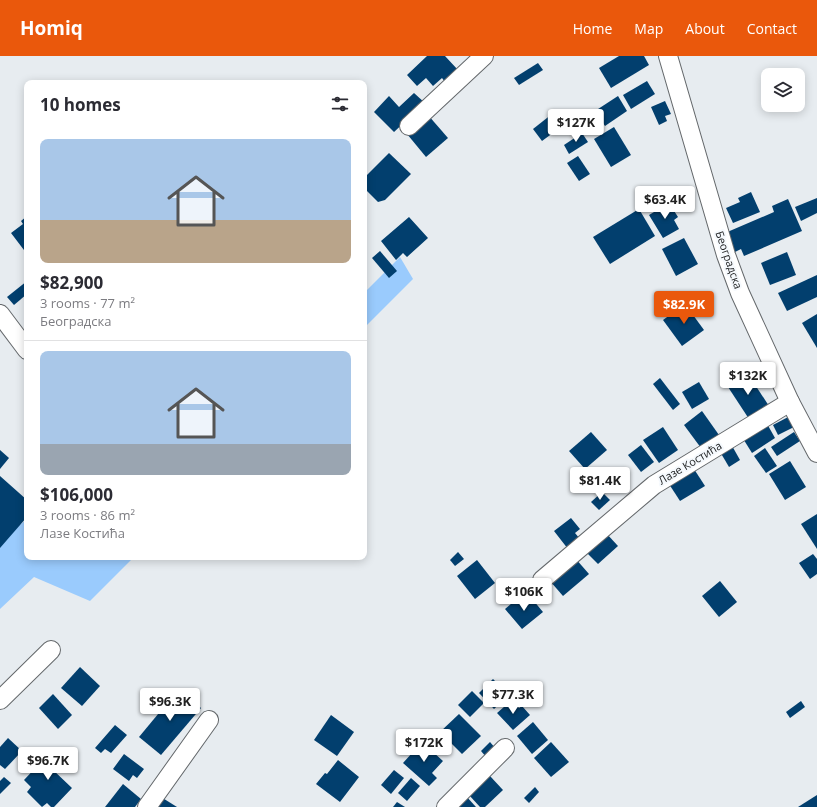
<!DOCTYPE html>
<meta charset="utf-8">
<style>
body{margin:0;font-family:"Open Sans",sans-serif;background:#f7f7f7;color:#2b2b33;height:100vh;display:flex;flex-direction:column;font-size:15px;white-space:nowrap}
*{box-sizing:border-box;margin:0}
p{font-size:13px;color:#7c7c81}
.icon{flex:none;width:22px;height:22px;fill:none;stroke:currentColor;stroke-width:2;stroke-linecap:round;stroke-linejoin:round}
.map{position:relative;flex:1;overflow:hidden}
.details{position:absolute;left:24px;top:24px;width:343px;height:480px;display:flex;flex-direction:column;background:#fff;border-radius:8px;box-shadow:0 2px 10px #0003}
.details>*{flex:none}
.tools{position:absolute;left:761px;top:12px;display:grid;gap:8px}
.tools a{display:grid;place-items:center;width:44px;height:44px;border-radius:8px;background:#fff;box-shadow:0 2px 10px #0003;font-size:20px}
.price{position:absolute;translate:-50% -34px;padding:0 9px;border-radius:4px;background:#fff;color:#222;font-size:13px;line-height:26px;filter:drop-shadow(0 1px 2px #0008)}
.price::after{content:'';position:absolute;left:50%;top:24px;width:12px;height:9px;margin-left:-6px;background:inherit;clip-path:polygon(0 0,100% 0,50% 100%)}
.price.selected{background:#ea580c;color:#fff}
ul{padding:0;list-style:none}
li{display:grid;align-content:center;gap:8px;height:212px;padding:0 16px}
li+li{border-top:1px solid #e1e1e2}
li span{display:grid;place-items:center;height:124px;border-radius:8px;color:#555}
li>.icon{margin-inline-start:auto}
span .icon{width:72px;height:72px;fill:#fffc;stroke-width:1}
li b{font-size:17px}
h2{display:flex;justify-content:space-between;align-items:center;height:48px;padding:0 16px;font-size:17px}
header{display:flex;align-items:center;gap:24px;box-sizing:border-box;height:56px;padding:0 20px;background:#ea580c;color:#fff}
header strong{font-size:19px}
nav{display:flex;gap:22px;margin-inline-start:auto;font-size:14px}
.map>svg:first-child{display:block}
.green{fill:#9acbfd}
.building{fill:#023f6e}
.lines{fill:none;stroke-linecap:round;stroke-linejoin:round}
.street-casing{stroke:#64686b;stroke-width:20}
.street{stroke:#fff;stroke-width:18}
.labels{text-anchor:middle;stroke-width:4;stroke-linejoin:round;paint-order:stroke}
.street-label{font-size:11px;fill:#202223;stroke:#f5f9fd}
</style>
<header>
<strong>Homiq</strong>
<nav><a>Home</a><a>Map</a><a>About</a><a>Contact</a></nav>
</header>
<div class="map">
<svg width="817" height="751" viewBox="0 0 817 751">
<rect width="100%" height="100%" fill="#e7ecf0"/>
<g class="green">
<polygon points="400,201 413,223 364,272 364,237"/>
<polygon points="27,463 27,501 134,501 90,545 34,521 0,553 0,485"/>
</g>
<g class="building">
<polygon points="427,0 445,0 458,14 445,26 442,22 433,30 426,22 417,30 407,19"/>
<polygon points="619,0 644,0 649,9 611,32 599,12"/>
<polygon points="538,7 543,14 519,29 514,22"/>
<polygon points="647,25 655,38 631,53 623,39"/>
<polygon points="414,37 425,47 394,76 374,56 389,40 399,51"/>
<polygon points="618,40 627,55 605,70 595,55"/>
<polygon points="665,45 671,58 665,60 667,65 659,69 651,51"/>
<polygon points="552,58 561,71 542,85 533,73"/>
<polygon points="428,59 448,82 426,101 407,78"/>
<polygon points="614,71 631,99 611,111 594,83"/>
<polygon points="582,77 588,86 569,98 564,89"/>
<polygon points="389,97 411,118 385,144 378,146 364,132 364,122"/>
<polygon points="578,100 590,118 579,125 567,107"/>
<polygon points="751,136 760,156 733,167 726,152 740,146 738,142"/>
<polygon points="817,142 817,157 801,165 795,151"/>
<polygon points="788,143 802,175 744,200 741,193 733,197 725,177 774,156 772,150"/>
<polygon points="669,147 678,161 674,164 679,173 663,182 649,159"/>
<polygon points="639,153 655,180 610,208 593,181"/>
<polygon points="27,160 27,198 11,177 23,168 21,165"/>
<polygon points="409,161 428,182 407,201 403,197 396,204 381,185"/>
<polygon points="684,182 698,208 676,220 662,193"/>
<polygon points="380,195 397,215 389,222 372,202"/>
<polygon points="787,196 796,219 770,229 761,207"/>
<polygon points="817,219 817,241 787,255 778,237"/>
<polygon points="27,225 27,238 14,249 7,241"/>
<polygon points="685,248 704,274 682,290 663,264"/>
<polygon points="817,258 817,292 802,267"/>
<polygon points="748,318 769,350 749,363 728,331"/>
<polygon points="660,322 680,348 673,354 653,328"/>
<polygon points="699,326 709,343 692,353 682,336"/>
<polygon points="702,355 719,379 701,392 684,369"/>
<polygon points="790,360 796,370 778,379 773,369"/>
<polygon points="766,366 775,382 752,397 742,381"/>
<polygon points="663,371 678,394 659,407 643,384"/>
<polygon points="591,376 607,394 585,413 569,395"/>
<polygon points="794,376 800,385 777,400 771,391"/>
<polygon points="731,388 740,404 729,411 719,394"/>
<polygon points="641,389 654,406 641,416 628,399"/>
<polygon points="765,392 777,410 766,417 754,400"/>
<polygon points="0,394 9,402 0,413"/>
<polygon points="790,405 806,431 785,444 769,418"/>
<polygon points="694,413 705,430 680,445 669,428"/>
<polygon points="0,420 27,444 27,461 0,492"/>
<polygon points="602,436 610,444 599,454 591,446"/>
<polygon points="817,458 817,493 801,468"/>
<polygon points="571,462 580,473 575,477 580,483 568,493 554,475"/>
<polygon points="606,477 618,490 598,508 586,496"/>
<polygon points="458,496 464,503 455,510 450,504"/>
<polygon points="813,498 817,503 817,518 810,523 799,507"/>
<polygon points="575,502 589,518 563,540 550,525"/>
<polygon points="477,504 495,527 475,543 457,520"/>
<polygon points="720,525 737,546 719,561 702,540"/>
<polygon points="520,540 528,549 533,544 543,556 522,573 505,553"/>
<polygon points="80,611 100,630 82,650 61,632"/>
<polygon points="493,623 509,639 494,653 479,637"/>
<polygon points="178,634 201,652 161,699 139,681"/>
<polygon points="472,635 484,647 470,661 458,649"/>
<polygon points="53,638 72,659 58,673 39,652"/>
<polygon points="512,644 519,652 522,650 530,659 513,674 497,657"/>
<polygon points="801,645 805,651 790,662 786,656"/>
<polygon points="459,658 481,680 462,698 440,676"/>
<polygon points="331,659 354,676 337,700 314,684"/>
<polygon points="533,666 548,684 532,698 517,680"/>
<polygon points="115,669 127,679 111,697 105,693 101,697 95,692"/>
<polygon points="436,676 446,684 437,694 427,685"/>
<polygon points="8,682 22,695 5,713 0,709 0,691"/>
<polygon points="422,686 443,705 432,717 437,722 429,730 403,707"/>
<polygon points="490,686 496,693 487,702 481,695"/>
<polygon points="551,686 569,706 551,721 534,702"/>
<polygon points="55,691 64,700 52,713 72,732 54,751 51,751 47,747 42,751 27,736 31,731 24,724"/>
<polygon points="124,698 144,713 137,722 133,719 129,725 113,713"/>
<polygon points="338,704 359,721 340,746 316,728 325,717 327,718"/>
<polygon points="394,714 404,722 391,738 381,729"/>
<polygon points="490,720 503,734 485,751 480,751 469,739"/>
<polygon points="4,721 11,727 0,738 0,725"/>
<polygon points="411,722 420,730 407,745 398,737"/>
<polygon points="123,728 141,743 135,751 105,751"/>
<polygon points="535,731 539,736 529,747 524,742"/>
<polygon points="817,739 817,751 798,751"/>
<polygon points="466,740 476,751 454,751"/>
<polygon points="161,741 177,751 154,751"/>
<polygon points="397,746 405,751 393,751"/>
</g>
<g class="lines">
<g class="street-casing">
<g id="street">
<polyline points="668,0 726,199 740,237 790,346 817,397"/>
<polyline points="409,70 484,0"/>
<polyline points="0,258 27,294"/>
<polyline points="542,524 654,429 790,346"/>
<polyline points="0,644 51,594"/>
<polyline points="147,751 209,664"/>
<polyline points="446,751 505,692"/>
</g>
</g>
<use href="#street" class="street"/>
</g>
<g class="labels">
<g class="street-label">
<text transform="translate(729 204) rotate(71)" y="4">Београдска</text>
<text transform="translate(690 407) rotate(-31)" y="4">Лазе Костића</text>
</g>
</g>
</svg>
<div class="tools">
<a><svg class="icon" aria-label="layers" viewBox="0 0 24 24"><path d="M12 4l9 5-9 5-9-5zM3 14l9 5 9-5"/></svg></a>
</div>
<b class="price" style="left:576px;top:87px">$127K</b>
<b class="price" style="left:665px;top:164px">$63.4K</b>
<b class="price selected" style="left:684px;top:269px">$82.9K</b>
<b class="price" style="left:748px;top:340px">$132K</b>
<b class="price" style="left:600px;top:445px">$81.4K</b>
<b class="price" style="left:524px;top:556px">$106K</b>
<b class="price" style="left:513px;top:659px">$77.3K</b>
<b class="price" style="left:170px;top:666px">$96.3K</b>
<b class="price" style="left:424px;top:707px">$172K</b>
<b class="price" style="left:48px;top:725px">$96.7K</b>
<section class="details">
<h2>10 homes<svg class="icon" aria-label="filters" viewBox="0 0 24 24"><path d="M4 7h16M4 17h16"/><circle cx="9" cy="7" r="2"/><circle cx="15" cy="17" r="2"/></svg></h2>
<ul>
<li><span style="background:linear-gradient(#a9c7e8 65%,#b9a48a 0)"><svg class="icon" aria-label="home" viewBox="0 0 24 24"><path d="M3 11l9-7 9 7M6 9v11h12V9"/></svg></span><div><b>$82,900</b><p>3 rooms · 77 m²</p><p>Београдска</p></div></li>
<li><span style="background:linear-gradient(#a9c7e8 75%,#9aa5b1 0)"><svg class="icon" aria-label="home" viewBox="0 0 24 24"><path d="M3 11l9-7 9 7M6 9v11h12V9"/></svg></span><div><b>$106,000</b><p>3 rooms · 86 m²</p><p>Лазе Костића</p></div></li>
</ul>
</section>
</div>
